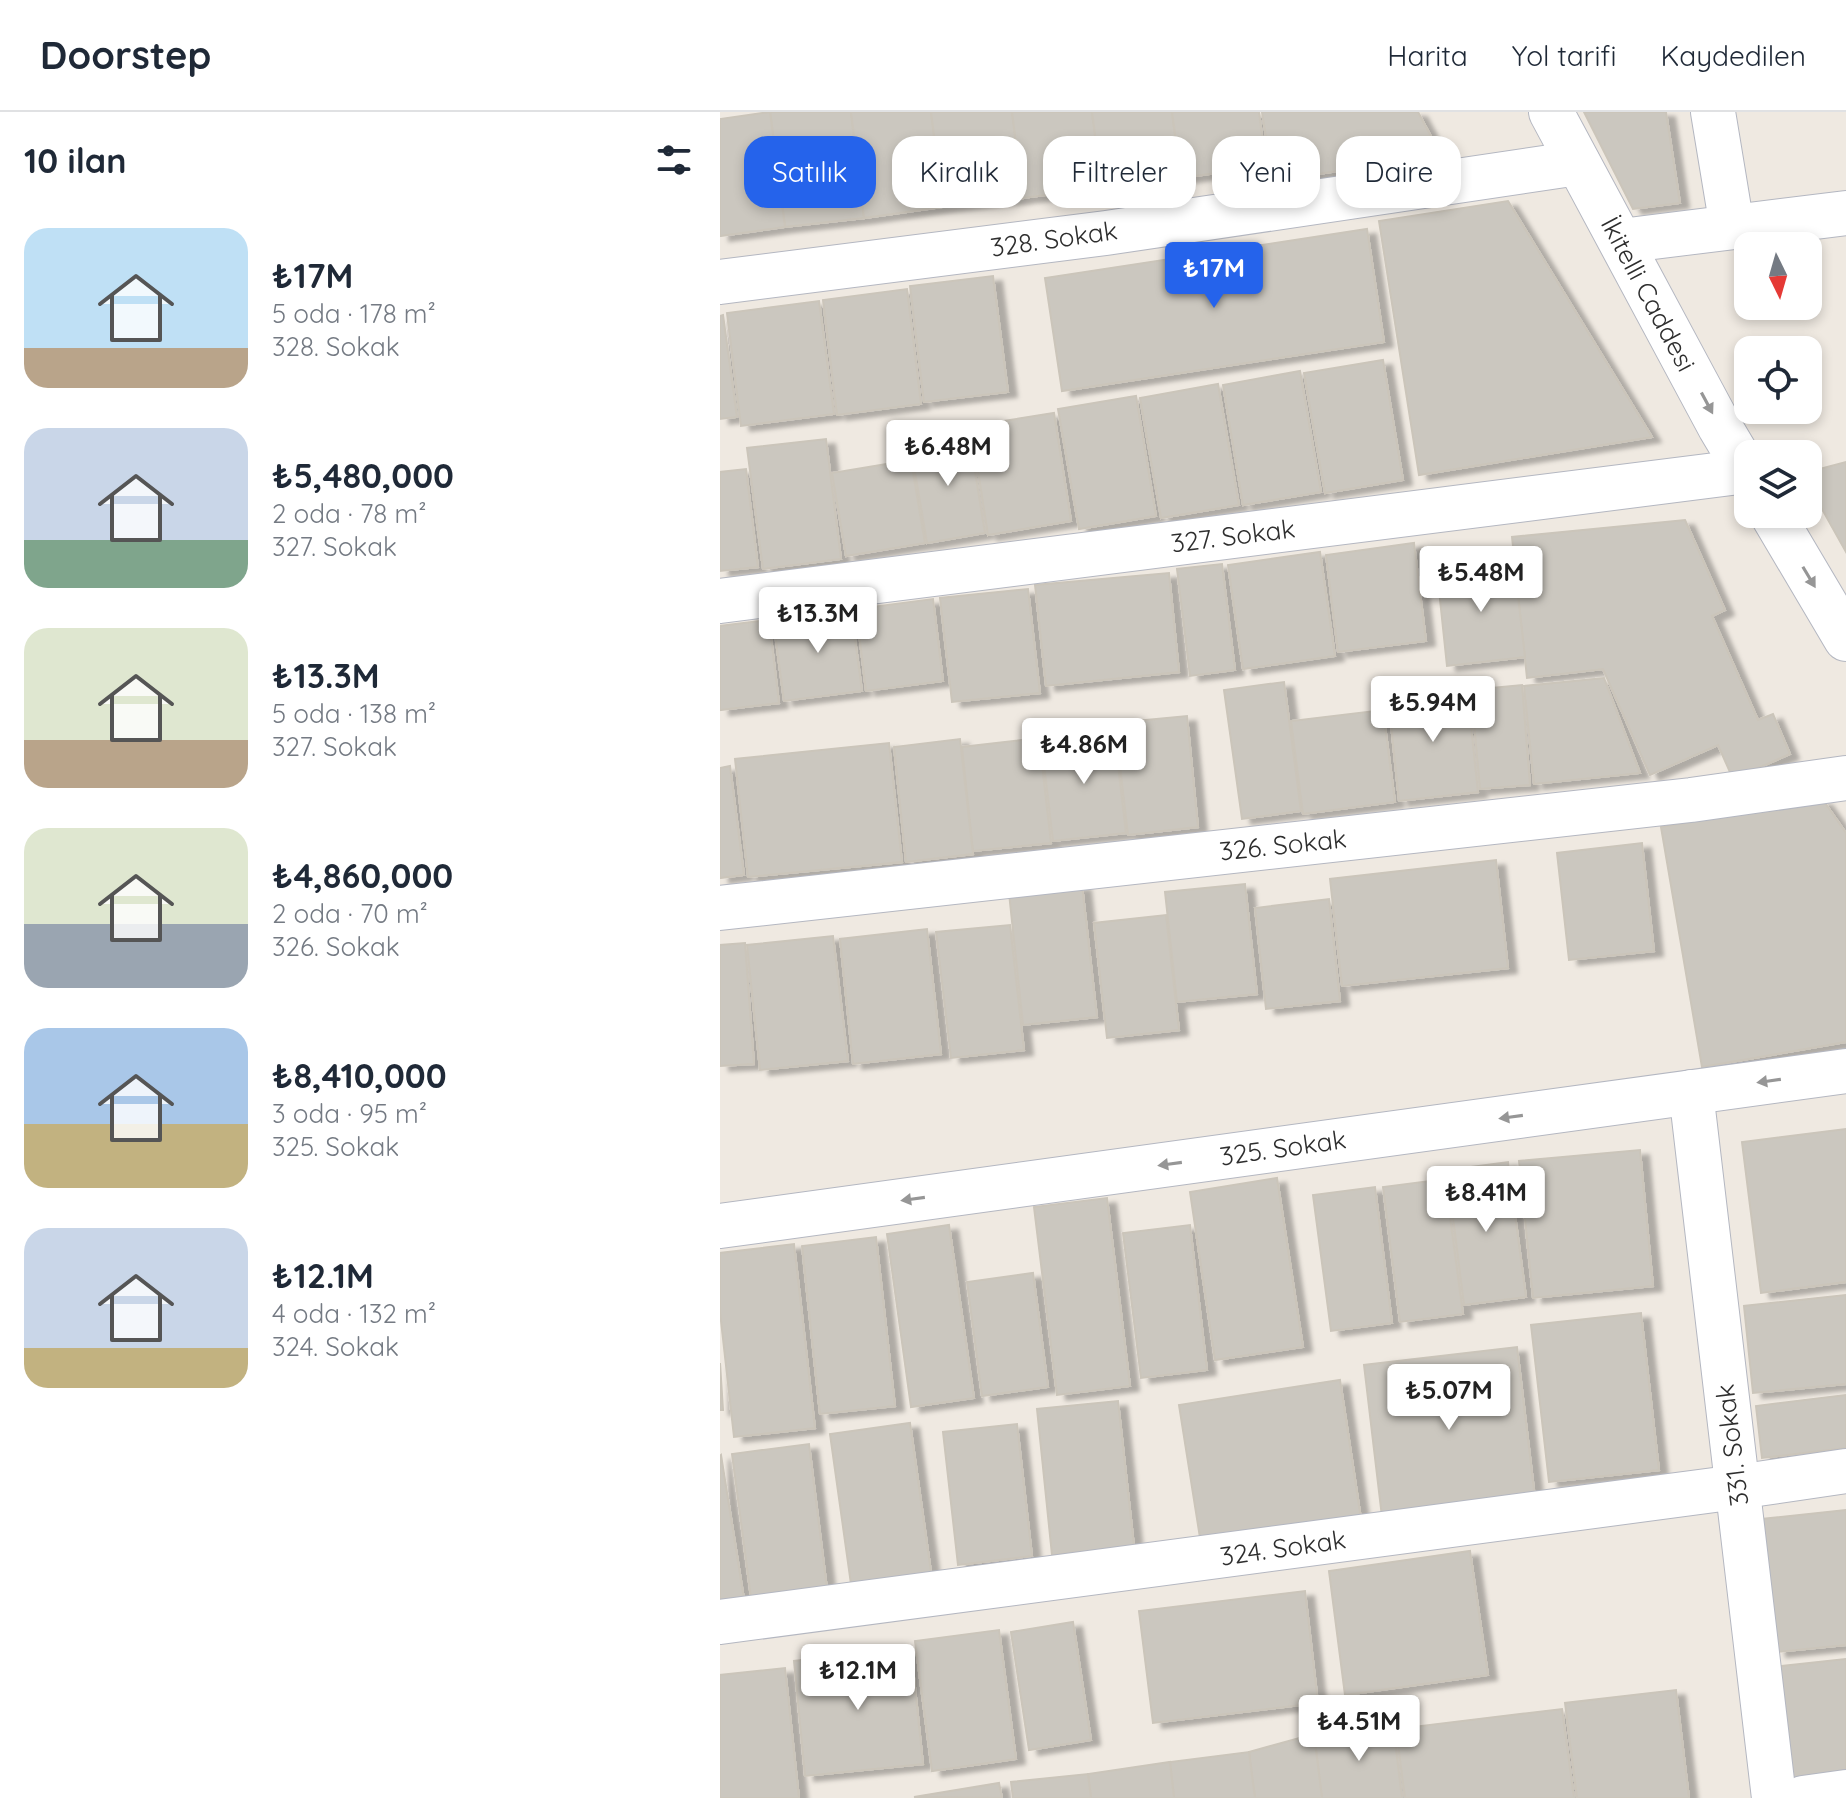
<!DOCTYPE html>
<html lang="tr">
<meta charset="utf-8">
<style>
body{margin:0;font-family:Quicksand,sans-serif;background:#f6f6f7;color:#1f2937;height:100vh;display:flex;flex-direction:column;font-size:30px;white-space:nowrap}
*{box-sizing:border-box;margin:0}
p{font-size:26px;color:#747a83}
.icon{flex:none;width:44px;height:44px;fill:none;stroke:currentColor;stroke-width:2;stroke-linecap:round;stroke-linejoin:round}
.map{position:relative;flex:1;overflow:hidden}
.panel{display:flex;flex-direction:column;background:#fff;width:720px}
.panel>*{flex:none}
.guide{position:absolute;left:24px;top:24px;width:760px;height:72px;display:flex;gap:16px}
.needle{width:52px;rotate:175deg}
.buttons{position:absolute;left:1014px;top:120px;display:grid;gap:16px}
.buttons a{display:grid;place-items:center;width:88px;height:88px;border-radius:16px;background:#fff;box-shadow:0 4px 12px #0003;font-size:40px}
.price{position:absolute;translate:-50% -68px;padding:0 18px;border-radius:8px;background:#fff;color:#222;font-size:26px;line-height:52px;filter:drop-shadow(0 2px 4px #0008)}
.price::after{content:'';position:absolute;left:50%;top:48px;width:24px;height:18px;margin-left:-12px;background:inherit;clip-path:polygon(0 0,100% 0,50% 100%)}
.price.on{background:#2563eb;color:#fff}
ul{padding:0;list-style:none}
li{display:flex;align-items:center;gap:24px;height:200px;padding:0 24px}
li span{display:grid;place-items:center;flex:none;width:224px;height:160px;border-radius:24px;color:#555}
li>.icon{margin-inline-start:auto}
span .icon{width:96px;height:96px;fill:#fffc;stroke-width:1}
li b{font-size:34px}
h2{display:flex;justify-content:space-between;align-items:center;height:96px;padding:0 24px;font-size:34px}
.chip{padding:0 28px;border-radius:24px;background:#fff;box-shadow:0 4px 12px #0003;font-size:28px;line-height:72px}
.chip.on{background:#2563eb;color:#fff}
header{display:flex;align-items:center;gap:48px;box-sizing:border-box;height:112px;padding:0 40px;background:#fff;border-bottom:2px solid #e0e1e3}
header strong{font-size:38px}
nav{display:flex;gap:44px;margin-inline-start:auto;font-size:28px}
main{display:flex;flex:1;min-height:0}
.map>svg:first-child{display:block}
.building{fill:#cbc7bf;stroke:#cbc5ba;stroke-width:2;filter:url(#shadow)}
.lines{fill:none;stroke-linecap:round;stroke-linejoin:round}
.street-casing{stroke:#b4b7c1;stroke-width:46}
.secondary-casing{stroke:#b4b7c1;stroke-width:46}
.street{stroke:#fff;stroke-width:44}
.secondary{stroke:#fff;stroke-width:44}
.oneway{fill:#969696}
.labels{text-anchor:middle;stroke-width:7;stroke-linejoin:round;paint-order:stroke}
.street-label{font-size:26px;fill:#2e2e2e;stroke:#fff}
</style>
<header>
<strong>Doorstep</strong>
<nav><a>Harita</a><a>Yol tarifi</a><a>Kaydedilen</a></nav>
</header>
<main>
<section class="panel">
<h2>10 ilan<svg class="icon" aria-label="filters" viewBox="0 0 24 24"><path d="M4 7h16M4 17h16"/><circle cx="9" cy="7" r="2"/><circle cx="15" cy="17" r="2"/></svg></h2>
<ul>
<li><span style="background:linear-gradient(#bfe0f5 75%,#b9a48a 0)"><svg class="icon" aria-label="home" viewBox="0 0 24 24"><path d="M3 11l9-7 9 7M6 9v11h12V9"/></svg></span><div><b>₺17M</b><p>5 oda · 178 m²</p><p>328. Sokak</p></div></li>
<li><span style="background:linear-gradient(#c9d6e8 70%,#7fa58c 0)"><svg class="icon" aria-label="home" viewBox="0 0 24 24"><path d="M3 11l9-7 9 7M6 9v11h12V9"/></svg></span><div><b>₺5,480,000</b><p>2 oda · 78 m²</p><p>327. Sokak</p></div></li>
<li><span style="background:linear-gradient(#dfe7d0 70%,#b9a48a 0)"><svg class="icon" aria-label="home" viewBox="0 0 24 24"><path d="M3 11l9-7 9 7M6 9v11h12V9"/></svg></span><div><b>₺13.3M</b><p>5 oda · 138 m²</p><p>327. Sokak</p></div></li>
<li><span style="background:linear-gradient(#dfe7d0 60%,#9aa5b1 0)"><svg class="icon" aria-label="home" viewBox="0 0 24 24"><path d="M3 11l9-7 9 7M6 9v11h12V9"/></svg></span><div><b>₺4,860,000</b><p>2 oda · 70 m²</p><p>326. Sokak</p></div></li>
<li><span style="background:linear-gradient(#a9c7e8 60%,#c2b280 0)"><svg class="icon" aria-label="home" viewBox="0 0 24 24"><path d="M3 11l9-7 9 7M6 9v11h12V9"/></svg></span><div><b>₺8,410,000</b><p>3 oda · 95 m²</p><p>325. Sokak</p></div></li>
<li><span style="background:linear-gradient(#c9d6e8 75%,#c2b280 0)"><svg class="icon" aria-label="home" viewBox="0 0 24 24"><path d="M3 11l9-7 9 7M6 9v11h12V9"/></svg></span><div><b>₺12.1M</b><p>4 oda · 132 m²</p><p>324. Sokak</p></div></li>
</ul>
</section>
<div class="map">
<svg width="1126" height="1686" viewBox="0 0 1126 1686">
<defs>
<filter id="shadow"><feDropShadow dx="9" dy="5" stdDeviation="2" flood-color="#0004"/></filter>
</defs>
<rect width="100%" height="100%" fill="#efe9e1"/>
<g class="building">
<polygon points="50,0 131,0 144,106 65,115"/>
<polygon points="50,0 65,115 0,124 0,7"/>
<polygon points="131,0 211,0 223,95 144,106"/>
<polygon points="211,0 292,0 303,86 223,95"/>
<polygon points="292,0 372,0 382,76 303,86"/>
<polygon points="372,0 452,0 461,66 382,76"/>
<polygon points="452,0 539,0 546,54 461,66"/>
<polygon points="542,0 698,0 721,43 553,69"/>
<polygon points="864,0 946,0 960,91 913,97"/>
<polygon points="788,89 932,325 699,363 659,109"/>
<polygon points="647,117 664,230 342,279 325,166"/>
<polygon points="273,164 288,280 204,290 190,174"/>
<polygon points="187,177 201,292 117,303 103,188"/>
<polygon points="99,189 114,302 21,314 7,201"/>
<polygon points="3,203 17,305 0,307 0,204"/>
<polygon points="663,248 683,368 605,381 584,261"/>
<polygon points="580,259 601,380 523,393 503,273"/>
<polygon points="498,272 519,393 441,406 420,286"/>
<polygon points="416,284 436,404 359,417 338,297"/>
<polygon points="334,301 351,409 268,423 251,314"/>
<polygon points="249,322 265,421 207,431 190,331"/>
<polygon points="106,327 121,447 43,457 27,336"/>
<polygon points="191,348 205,431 126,444 112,361"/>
<polygon points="1126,350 1126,440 1088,372 1088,360"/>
<polygon points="26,357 38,455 0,459 0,360"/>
<polygon points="965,408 1005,498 992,504 1038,608 1053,602 1070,642 1013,667 998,633 930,663 883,557 807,566 792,425"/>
<polygon points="694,431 706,529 618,540 606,443"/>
<polygon points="600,440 615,544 523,557 508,453"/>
<polygon points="794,450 805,545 727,554 717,459"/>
<polygon points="502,452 515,558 470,564 457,457"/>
<polygon points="449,461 459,560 326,574 315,473"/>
<polygon points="308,477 320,581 232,590 220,486"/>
<polygon points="213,487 223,569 146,579 136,497"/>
<polygon points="131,497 142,579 64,589 53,507"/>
<polygon points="49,508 59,591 0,598 0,514"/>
<polygon points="884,566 920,661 814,672 804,574"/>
<polygon points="564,570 581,699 522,707 504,578"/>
<polygon points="802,573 810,673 760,677 751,578"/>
<polygon points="747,576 758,680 679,689 668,584"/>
<polygon points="663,598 675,690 583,702 571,609"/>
<polygon points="467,604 478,715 408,723 395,611"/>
<polygon points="394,618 406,721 333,729 321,627"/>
<polygon points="319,626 331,731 253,739 242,635"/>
<polygon points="240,627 253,742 186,750 174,635"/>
<polygon points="169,631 182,750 28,765 15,647"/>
<polygon points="10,654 24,763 0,766 0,656"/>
<polygon points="1103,688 1126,721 1126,930 982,955 941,715"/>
<polygon points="922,731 934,839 849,848 837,741"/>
<polygon points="776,748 788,856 622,874 610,767"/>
<polygon points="525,772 537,882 457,890 445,780"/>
<polygon points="362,773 377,905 303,913 289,781"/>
<polygon points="609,787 620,889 546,897 535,796"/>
<polygon points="446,803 459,918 387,926 374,811"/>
<polygon points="290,813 304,938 231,946 216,820"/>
<polygon points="207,817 221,942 133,952 120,827"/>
<polygon points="113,824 128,949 40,958 27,833"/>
<polygon points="25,831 34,952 0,954 0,833"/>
<polygon points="1126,1017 1126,1170 1041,1181 1022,1030"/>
<polygon points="920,1038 933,1174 813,1186 799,1049"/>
<polygon points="788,1050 806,1185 744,1193 727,1058"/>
<polygon points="557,1066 583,1235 495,1248 470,1080"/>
<polygon points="725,1067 743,1202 680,1210 663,1075"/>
<polygon points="655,1075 672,1211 611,1219 593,1083"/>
<polygon points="387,1086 410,1274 337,1283 314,1095"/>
<polygon points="229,1113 254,1286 191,1295 167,1122"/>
<polygon points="470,1113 487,1258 421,1266 403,1121"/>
<polygon points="156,1125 175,1294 100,1302 82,1134"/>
<polygon points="74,1132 95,1316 14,1325 0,1200 0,1141"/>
<polygon points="313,1161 328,1275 262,1284 247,1170"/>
<polygon points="1126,1183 1126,1272 1033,1281 1024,1194"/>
<polygon points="921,1201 939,1358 829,1370 811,1213"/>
<polygon points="797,1235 815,1386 662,1405 644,1253"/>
<polygon points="0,1251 3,1298 0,1298"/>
<polygon points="620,1268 641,1407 481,1432 459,1293"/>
<polygon points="1126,1283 1126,1336 1042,1346 1036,1294"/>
<polygon points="398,1289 414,1434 332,1443 317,1297"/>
<polygon points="190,1311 211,1460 131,1472 110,1322"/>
<polygon points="297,1312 312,1444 238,1453 223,1320"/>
<polygon points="89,1332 107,1477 31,1486 12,1342"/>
<polygon points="1,1343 24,1487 0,1491 0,1344"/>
<polygon points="1126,1398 1126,1533 1057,1540 1042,1407"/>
<polygon points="750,1439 768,1563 625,1583 609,1459"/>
<polygon points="585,1479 598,1591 433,1611 419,1499"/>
<polygon points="353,1510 371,1628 309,1638 291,1520"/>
<polygon points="279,1518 296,1647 212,1659 195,1529"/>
<polygon points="191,1536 203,1652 85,1664 74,1549"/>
<polygon points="1126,1547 1126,1663 1065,1670 1053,1555"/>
<polygon points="65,1556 79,1686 0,1686 0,1563"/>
<polygon points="956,1578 969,1686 857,1686 845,1591"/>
<polygon points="842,1597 854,1686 685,1686 676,1617"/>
<polygon points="673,1612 682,1686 602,1686 594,1622"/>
<polygon points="594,1622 602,1686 535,1686 529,1640"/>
<polygon points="529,1640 535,1686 454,1686 450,1650"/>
<polygon points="450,1650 454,1686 371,1686 368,1662"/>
<polygon points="368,1662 371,1686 293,1686 291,1670"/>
<polygon points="279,1671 282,1686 194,1685"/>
</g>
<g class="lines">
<g class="street-casing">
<g id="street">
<polyline points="993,0 1012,115"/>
<polyline points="901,129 1126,101"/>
<polyline points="0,170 386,121 858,51"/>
<polyline points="0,489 1027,359"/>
<polyline points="0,796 971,688 1126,666"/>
<polyline points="971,980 1054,1686"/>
<polyline points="0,1114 1126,959"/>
<polyline points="0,1510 1017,1375 1126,1359"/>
<polyline points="1083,1686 1126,1680"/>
</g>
</g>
<g class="secondary-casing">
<g id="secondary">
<polyline points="831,0 1000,315 1028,362"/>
<polyline points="1052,402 1126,527"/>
</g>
</g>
<use href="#street" class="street"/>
<use href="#secondary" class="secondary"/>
</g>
<defs><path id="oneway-solid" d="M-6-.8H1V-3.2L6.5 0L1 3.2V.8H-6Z" transform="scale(2)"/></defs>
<g class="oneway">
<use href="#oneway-solid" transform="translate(987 291) rotate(62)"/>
<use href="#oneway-solid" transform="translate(1089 465) rotate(59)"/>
<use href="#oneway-solid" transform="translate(1049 969) rotate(172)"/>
<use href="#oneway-solid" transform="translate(791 1005) rotate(172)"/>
<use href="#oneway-solid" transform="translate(450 1052) rotate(172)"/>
<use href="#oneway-solid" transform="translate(193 1087) rotate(172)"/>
</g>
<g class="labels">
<g class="street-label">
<text transform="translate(334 127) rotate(-8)" y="9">328. Sokak</text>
<text transform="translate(928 182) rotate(62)" y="9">İkitelli Caddesi</text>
<text transform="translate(513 424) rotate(-7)" y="9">327. Sokak</text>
<text transform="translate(563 733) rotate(-6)" y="9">326. Sokak</text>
<text transform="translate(563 1036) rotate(-8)" y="9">325. Sokak</text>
<text transform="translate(1012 1333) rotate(-97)" y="9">331. Sokak</text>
<text transform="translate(563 1436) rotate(-8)" y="9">324. Sokak</text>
</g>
</g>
</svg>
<div class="buttons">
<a><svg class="needle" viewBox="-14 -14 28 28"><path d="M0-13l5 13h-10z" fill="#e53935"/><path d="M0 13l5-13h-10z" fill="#747a83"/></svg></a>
<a><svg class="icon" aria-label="locate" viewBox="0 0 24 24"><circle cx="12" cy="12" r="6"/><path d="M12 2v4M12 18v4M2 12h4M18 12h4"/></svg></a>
<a><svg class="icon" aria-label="layers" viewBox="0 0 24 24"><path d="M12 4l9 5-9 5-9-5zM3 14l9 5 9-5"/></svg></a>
</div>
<b class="price on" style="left:494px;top:198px">₺17M</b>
<b class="price" style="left:228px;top:376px">₺6.48M</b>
<b class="price" style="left:761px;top:502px">₺5.48M</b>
<b class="price" style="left:98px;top:543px">₺13.3M</b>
<b class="price" style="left:713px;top:632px">₺5.94M</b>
<b class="price" style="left:364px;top:674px">₺4.86M</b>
<b class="price" style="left:766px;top:1122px">₺8.41M</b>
<b class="price" style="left:729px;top:1320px">₺5.07M</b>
<b class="price" style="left:138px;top:1600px">₺12.1M</b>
<b class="price" style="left:639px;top:1651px">₺4.51M</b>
<div class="guide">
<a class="chip on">Satılık</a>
<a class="chip">Kiralık</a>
<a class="chip">Filtreler</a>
<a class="chip">Yeni</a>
<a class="chip">Daire</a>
</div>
</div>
</main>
